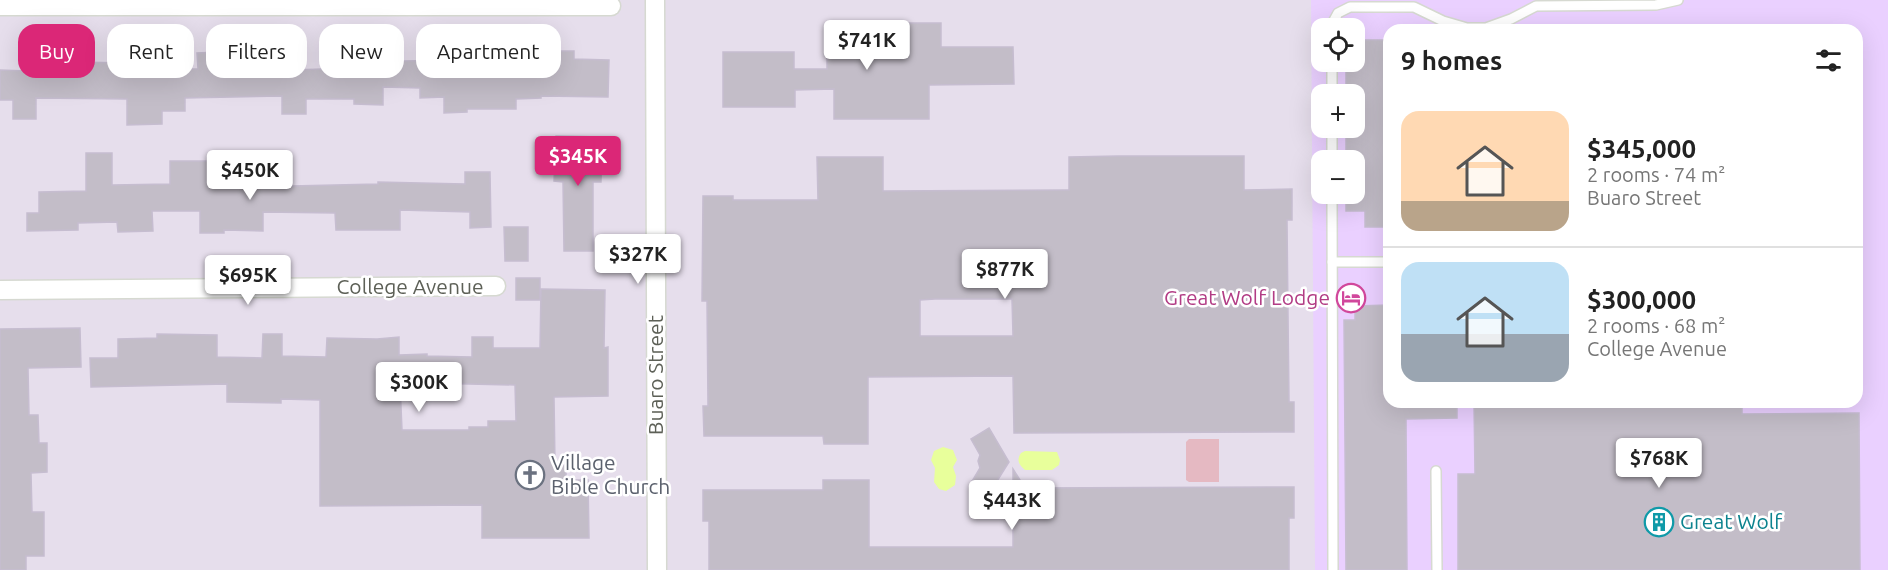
<!DOCTYPE html>
<meta charset="utf-8">
<style>
body{margin:0;font-family:Ubuntu,sans-serif;background:#f2f2f2;color:#222;height:100vh;display:flex;flex-direction:column;font-size:22px;white-space:nowrap}
*{box-sizing:border-box;margin:0}
p{font-size:20px;color:#767676}
.icon{flex:none;width:33px;height:33px;fill:none;stroke:currentColor;stroke-width:2;stroke-linecap:round;stroke-linejoin:round}
.map{position:relative;flex:1;overflow:hidden}
.drawer{position:absolute;left:1383px;top:24px;width:480px;height:384px;display:flex;flex-direction:column;background:#fff;border-radius:18px;box-shadow:0 6px 24px #0002}
.drawer>*{flex:none}
.top-card{position:absolute;left:18px;top:24px;width:570px;height:54px;display:flex;gap:12px}
.controls{position:absolute;left:1311px;top:18px;display:grid;gap:12px}
.controls a{display:grid;place-items:center;width:54px;height:54px;border-radius:12px;background:#fff;box-shadow:0 6px 24px #0002;font-size:30px}
.price{position:absolute;translate:-50% -51px;padding:0 14px;border-radius:6px;background:#fff;color:#222;font-size:20px;line-height:39px;filter:drop-shadow(0 2px 3px #0008)}
.price::after{content:'';position:absolute;left:50%;top:36px;width:18px;height:14px;margin-left:-9px;background:inherit;clip-path:polygon(0 0,100% 0,50% 100%)}
.price.selected{background:#db2777;color:#fff}
ul{padding:0;list-style:none}
li{display:flex;align-items:center;gap:18px;height:150px;padding:0 18px}
li+li{border-top:2px solid #e0e0e0}
li span{display:grid;place-items:center;flex:none;width:168px;height:120px;border-radius:18px;color:#555}
li>.icon{margin-inline-start:auto}
span .icon{width:72px;height:72px;fill:#fffc;stroke-width:1}
li b{font-size:26px}
h2{display:flex;justify-content:space-between;align-items:center;height:72px;padding:0 18px;font-size:26px}
.pill{padding:0 21px;border-radius:18px;background:#fff;box-shadow:0 6px 24px #0002;font-size:21px;line-height:54px}
.pill.selected{background:#db2777;color:#fff}
.map>svg:first-child{display:block}
.commercial{fill:#ead0ff;fill-rule:evenodd}
.green{fill:#e5b9c2}
.water{fill:#e8ff9b}
.building{fill:#c3bdc8;stroke:#c6bdd0;stroke-width:1.5;fill-rule:evenodd}
.lines{fill:none;stroke-linecap:round;stroke-linejoin:round}
.lane-casing{stroke:#d6d9d1;stroke-width:12}
.street-casing{stroke:#d6d9d1;stroke-width:21}
.lane{stroke:#fff;stroke-width:9}
.street{stroke:#fff;stroke-width:18}
.labels{text-anchor:middle;stroke-width:5;stroke-linejoin:round;paint-order:stroke}
.street-label{font-size:21px;fill:#5d6057;stroke:#fff}
.hotel-label{font-size:21px;fill:#b23c85;stroke:#fff;text-anchor:end}
.worship-label{font-size:21px;fill:#5b616d;stroke:#fff;text-anchor:start}
.culture-label{font-size:21px;fill:#0d838f;stroke:#fff;text-anchor:start}
</style>
<div class="map">
<svg width="1888" height="570" viewBox="0 0 1888 570">
<rect width="100%" height="100%" fill="#e6deec"/>
<path class="commercial" d="M 1311,0 L 1888,0 L 1888,570 L 1315,570 ZM 1322,28 L 1354,28 L 1354,62 L 1322,62 ZM 1389,30 L 1857,30 L 1857,402 L 1389,402 ZM 1322,94 L 1354,94 L 1354,128 L 1322,128 ZM 1322,160 L 1354,160 L 1354,194 L 1322,194 Z"/>
<polygon class="green" points="1189,439 1219,439 1219,482 1189,482 1186,480 1186,442"/>
<g class="water">
<polygon points="943,447 953,450 957,460 953,467 956,476 955,485 946,491 939,489 934,482 935,468 931,460 934,451"/>
<path d="M 1025,451 L 1057,452 L 1060,460 L 1059,465 L 1052,470 L 1025,470 C 1019,465 1016,460 1021,453 Z"/>
</g>
<g class="building">
<polygon points="827,23 941,23 941,47 1013,47 1014,84 929,85 929,119 834,119 834,89 795,90 795,107 723,107 723,52 794,52 794,69 827,69"/>
<polygon points="1364,40 1389,40 1389,227 1365,227 1365,211 1346,211 1346,194 1354,194 1354,160 1346,160 1346,128 1354,128 1354,94 1346,94 1346,62 1354,62 1354,56 1364,56"/>
<polygon points="474,50 505,51 505,68 554,67 554,51 574,51 574,59 609,60 608,97 541,96 541,98 516,99 516,109 467,109 467,112 444,113 444,97 420,98 420,88 383,87 383,105 354,104 354,99 306,99 306,114 282,114 282,96 185,98 185,111 162,111 162,124 127,125 127,99 36,98 36,119 13,119 13,100 0,100 0,70 26,71 26,54 75,53 75,62 127,63 127,53 149,52 149,69 198,69 197,53 218,52 218,61 269,60 269,52 291,52 291,70 355,68 355,65 379,66 379,51 403,52 403,61 454,60 454,51"/>
<polygon points="556,136 602,137 601,182 593,182 593,251 564,251 563,182 554,181"/>
<polygon points="86,153 112,153 112,185 170,184 170,161 211,161 211,172 223,172 223,182 291,184 291,186 378,184 378,182 465,184 465,172 490,172 491,227 470,228 470,212 400,210 400,230 336,230 335,213 263,212 263,231 224,230 224,233 200,233 200,211 152,211 153,231 118,232 117,222 78,223 78,230 27,231 27,213 39,213 39,192 86,191"/>
<path d="M 1118,156 L 1244,156 L 1244,190 L 1292,189 L 1292,220 L 1287,220 L 1288,315 L 1289,402 L 1294,402 L 1294,432 L 1014,433 L 1013,376 L 868,377 L 868,444 L 824,444 L 823,436 L 704,436 L 703,406 L 708,406 L 707,301 L 702,301 L 703,196 L 733,196 L 733,200 L 818,200 L 817,157 L 883,157 L 883,191 L 1067,190 L 1069,190 L 1069,157 ZM 935,299 L 1012,299 L 1013,336 L 920,336 L 920,300 Z"/>
<polygon points="504,227 528,227 528,261 505,261"/>
<rect x="516" y="278" width="24" height="22"/>
<path d="M 541,289 L 605,290 L 604,348 L 608,347 L 608,396 L 554,397 L 555,465 L 566,465 L 566,480 L 588,480 L 589,538 L 482,538 L 482,505 L 320,506 L 320,400 L 281,399 L 281,403 L 227,402 L 227,384 L 91,387 L 90,358 L 118,358 L 118,339 L 157,338 L 157,334 L 217,335 L 217,357 L 262,358 L 263,334 L 282,334 L 282,356 L 326,357 L 327,338 L 377,339 L 399,337 L 399,355 L 427,354 L 427,356 L 472,357 L 472,337 L 493,337 L 493,348 L 540,348 ZM 427,383 L 515,385 L 516,421 L 488,421 L 488,427 L 469,427 L 469,430 L 402,430 L 400,384 Z"/>
<polygon points="1389,305 1389,402 1457,402 1457,418 1406,419 1407,570 1346,570 1344,320 1355,320 1355,306"/>
<polygon points="80,328 81,367 28,368 29,415 38,415 39,443 47,443 47,472 31,473 32,512 44,512 44,556 26,556 26,570 0,570 0,329"/>
<polygon points="1474,402 1742,402 1742,414 1859,413 1860,570 1458,570 1458,474 1475,474"/>
<polygon points="989,428 1009,462 989,494 971,483 980,468 978,461 980,455 971,439"/>
<polygon points="1013,469 1025,488 1294,487 1294,518 1289,518 1289,570 709,570 709,521 703,521 703,490 823,490 823,480 869,480 869,547 1013,547"/>
</g>
<g class="lines">
<g class="lane-casing">
<g id="lane">
<polyline points="1332,28 1332,24 1338,13 1350,7 1414,7 1443,21 1467,28 1486,28 1511,19 1536,6 1656,5 1678,0"/>
<polyline points="1332,62 1332,94"/>
<polyline points="1332,128 1332,160"/>
<polyline points="1332,194 1333,570"/>
<polyline points="1332,262 1389,262"/>
<polyline points="1436,471 1437,570"/>
</g>
</g>
<g class="street-casing">
<g id="street">
<polyline points="655,0 657,570"/>
<polyline points="0,6 611,6"/>
<polyline points="0,290 496,286"/>
</g>
</g>
<use href="#lane" class="lane"/>
<use href="#street" class="street"/>
</g>
<defs>
<g id="hotel-ring" transform="scale(1.5)"><circle r="9.5" fill="#fff" stroke="#d1479c" stroke-width="1.5"/><path d="M-6-4.5h1.5V1H6V5H4.5V3h-9V5H-6ZM-4 0a1.8 1.8 0 1 1 3.6 0ZM.5 0V-2.5h3Q6-2.5 6 0Z" fill="#d1479c"/></g>
<g id="church-ring" transform="scale(1.5)"><circle r="9.5" fill="#fff" stroke="#6b7280" stroke-width="1.5"/><path d="M-1.2-6h2.4v3.5h3.3v2.4h-3.3V6h-2.4V-.1h-3.3v-2.4h3.3Z" fill="#6b7280"/></g>
<g id="building-ring" transform="scale(1.5)"><circle r="9.5" fill="#fff" stroke="#0f9aa8" stroke-width="1.5"/><path d="M-4-6H4V6H1V3H-1V6H-4ZM-2.5-4.3h1.7v1.8h-1.7ZM.8-4.3h1.7v1.8H.8ZM-2.5-1h1.7V.8h-1.7ZM.8-1h1.7V.8H.8Z" fill="#0f9aa8"/></g>
</defs>
<g fill-rule="evenodd">
<use href="#hotel-ring" x="1351" y="298"/>
<use href="#church-ring" x="530" y="475"/>
<use href="#building-ring" x="1659" y="522"/>
</g>
<g class="labels">
<g class="street-label">
<text x="410" y="294">College Avenue</text>
<text transform="translate(656 375) rotate(-90)" y="7">Buaro Street</text>
</g>
<g class="hotel-label">
<text x="1330" y="305">Great Wolf Lodge</text>
</g>
<g class="worship-label">
<text x="551" y="470">Village<tspan x="551" dy="24">Bible Church</tspan></text>
</g>
<g class="culture-label">
<text x="1680" y="529">Great Wolf</text>
</g>
</g>
</svg>
<div class="controls">
<a><svg class="icon" aria-label="locate" viewBox="0 0 24 24"><circle cx="12" cy="12" r="6"/><path d="M12 2v4M12 18v4M2 12h4M18 12h4"/></svg></a>
<a>+</a>
<a>−</a>
</div>
<b class="price" style="left:867px;top:71px">$741K</b>
<b class="price selected" style="left:578px;top:187px">$345K</b>
<b class="price" style="left:250px;top:201px">$450K</b>
<b class="price" style="left:638px;top:285px">$327K</b>
<b class="price" style="left:1005px;top:300px">$877K</b>
<b class="price" style="left:248px;top:306px">$695K</b>
<b class="price" style="left:419px;top:413px">$300K</b>
<b class="price" style="left:1659px;top:489px">$768K</b>
<b class="price" style="left:1012px;top:531px">$443K</b>
<div class="top-card">
<a class="pill selected">Buy</a>
<a class="pill">Rent</a>
<a class="pill">Filters</a>
<a class="pill">New</a>
<a class="pill">Apartment</a>
</div>
<section class="drawer">
<h2>9 homes<svg class="icon" aria-label="filters" viewBox="0 0 24 24"><path d="M4 7h16M4 17h16"/><circle cx="9" cy="7" r="2"/><circle cx="15" cy="17" r="2"/></svg></h2>
<ul>
<li><span style="background:linear-gradient(#ffd9b3 75%,#b9a48a 0)"><svg class="icon" aria-label="home" viewBox="0 0 24 24"><path d="M3 11l9-7 9 7M6 9v11h12V9"/></svg></span><div><b>$345,000</b><p>2 rooms · 74 m²</p><p>Buaro Street</p></div></li>
<li><span style="background:linear-gradient(#bfe0f5 60%,#9aa5b1 0)"><svg class="icon" aria-label="home" viewBox="0 0 24 24"><path d="M3 11l9-7 9 7M6 9v11h12V9"/></svg></span><div><b>$300,000</b><p>2 rooms · 68 m²</p><p>College Avenue</p></div></li>
</ul>
</section>
</div>
